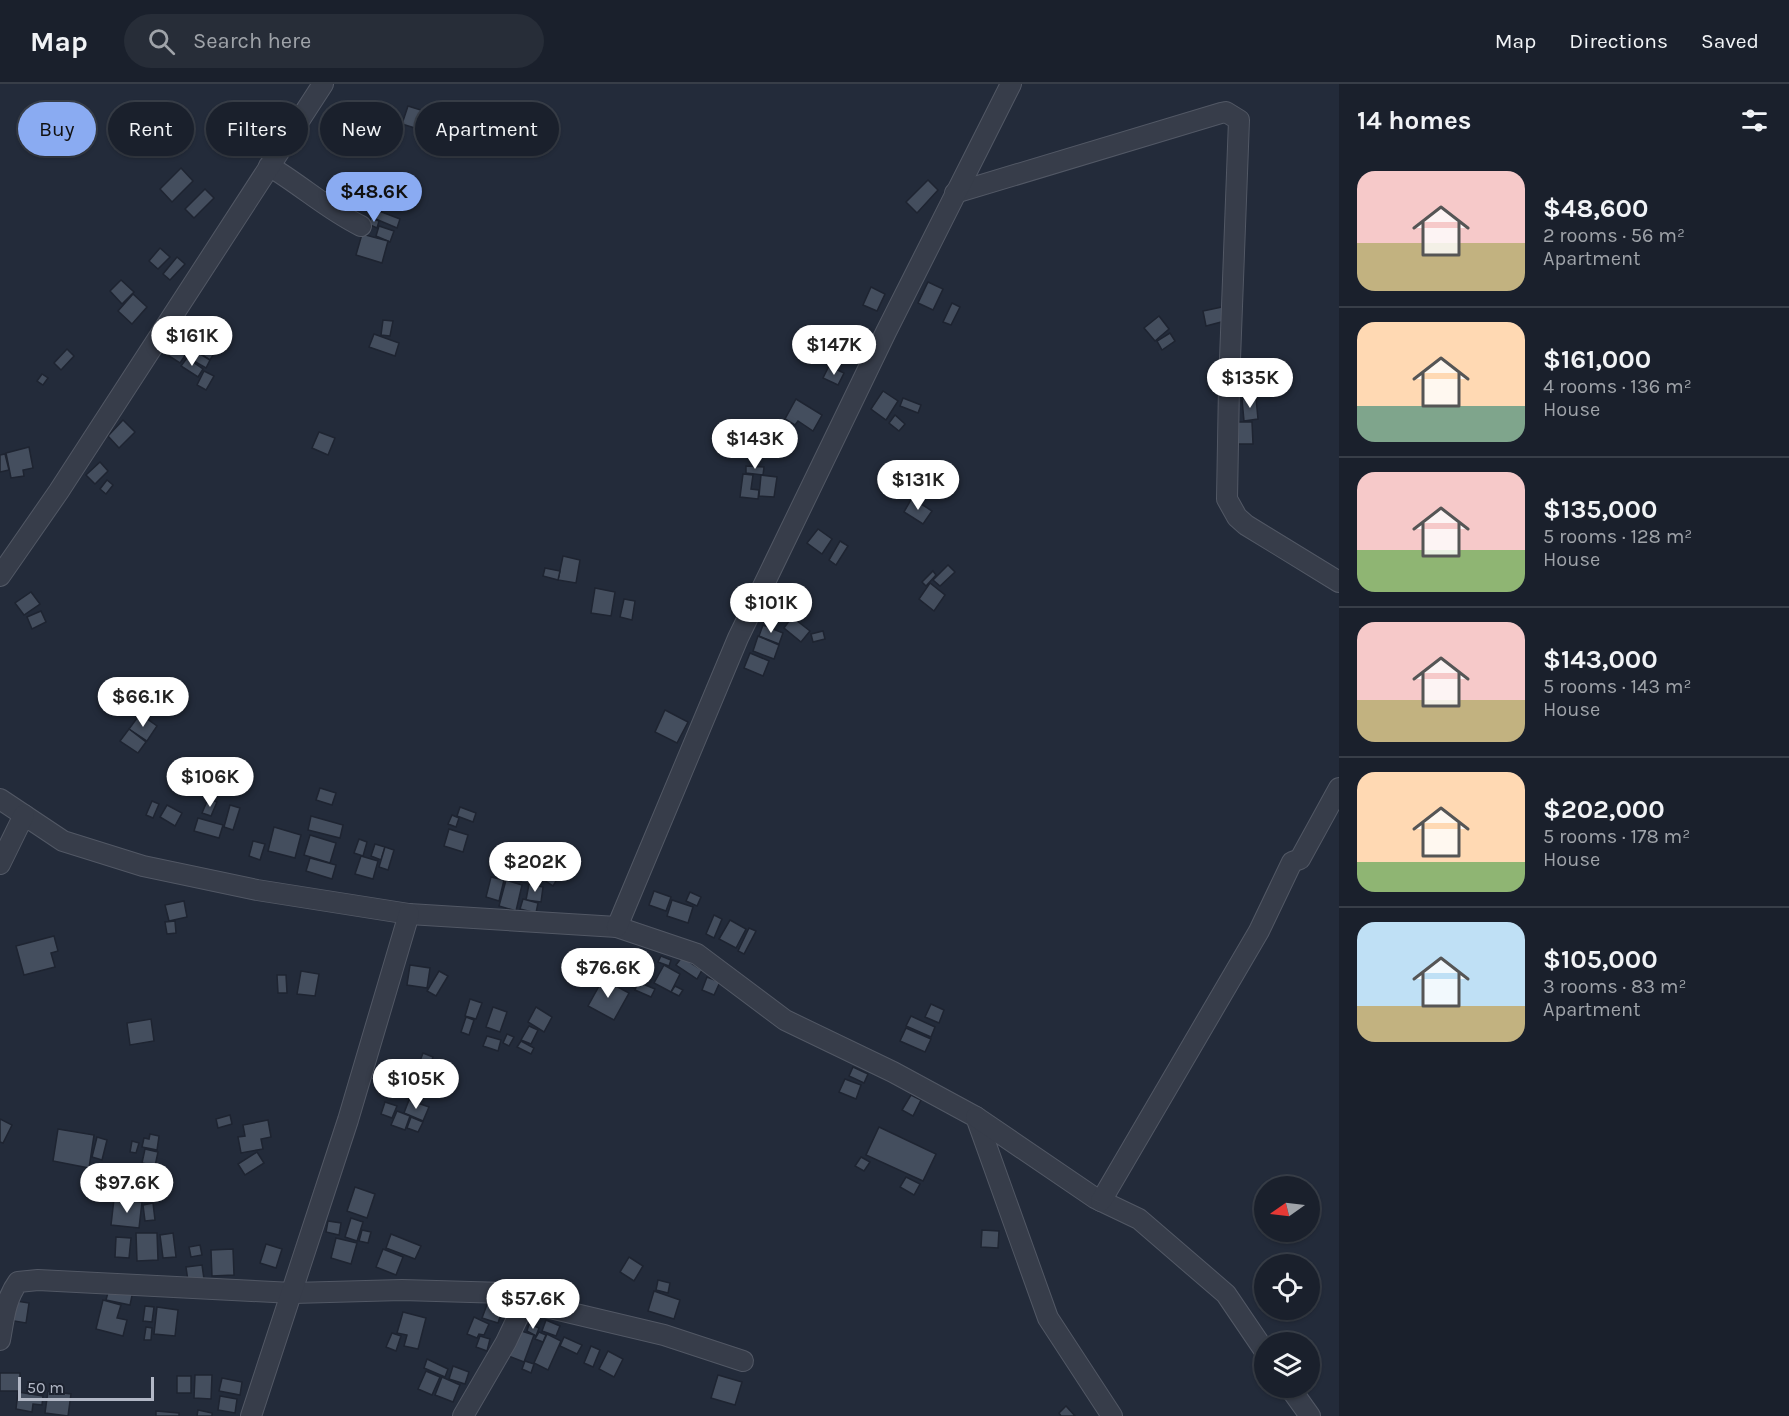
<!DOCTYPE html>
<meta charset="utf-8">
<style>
body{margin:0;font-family:Karla,sans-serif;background:#272d38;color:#f1f3f6;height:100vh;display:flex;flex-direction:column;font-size:22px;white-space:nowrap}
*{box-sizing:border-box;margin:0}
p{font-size:20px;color:#9fa3a9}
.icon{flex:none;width:33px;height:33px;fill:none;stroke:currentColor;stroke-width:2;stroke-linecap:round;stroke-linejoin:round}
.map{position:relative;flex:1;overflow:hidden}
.side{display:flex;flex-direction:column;background:#1a202c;width:450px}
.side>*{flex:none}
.top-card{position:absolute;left:18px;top:18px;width:570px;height:54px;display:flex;gap:12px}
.needle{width:39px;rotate:256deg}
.controls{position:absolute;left:1254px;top:1092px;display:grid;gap:12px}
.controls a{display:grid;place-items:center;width:66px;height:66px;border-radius:50%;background:#1a202c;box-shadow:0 2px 4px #0004,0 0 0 2px #383e48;font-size:30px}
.scale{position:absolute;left:18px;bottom:15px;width:136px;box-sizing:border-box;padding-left:6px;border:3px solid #b2b8c6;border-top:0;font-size:16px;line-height:21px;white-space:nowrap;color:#b2b8c6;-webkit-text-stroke:4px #1c222f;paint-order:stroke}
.price{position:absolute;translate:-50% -51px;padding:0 14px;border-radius:21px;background:#fff;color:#222;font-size:20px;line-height:39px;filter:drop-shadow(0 2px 3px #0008)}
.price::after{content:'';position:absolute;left:50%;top:36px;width:18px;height:14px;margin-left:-9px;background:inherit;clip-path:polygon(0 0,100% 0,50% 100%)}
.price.selected{background:#8aabf2;color:#111}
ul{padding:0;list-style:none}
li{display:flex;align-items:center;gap:18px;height:150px;padding:0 18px}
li+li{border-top:2px solid #383e48}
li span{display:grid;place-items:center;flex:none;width:168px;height:120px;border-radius:18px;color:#555}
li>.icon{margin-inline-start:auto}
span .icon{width:72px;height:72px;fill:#fffc;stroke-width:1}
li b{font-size:26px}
h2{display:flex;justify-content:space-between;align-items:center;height:72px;padding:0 18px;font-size:26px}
.tag{padding:0 21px;border-radius:27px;background:#1a202c;box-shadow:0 2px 4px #0004,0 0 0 2px #383e48;font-size:21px;line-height:54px}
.tag.selected{background:#8aabf2;color:#111}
header{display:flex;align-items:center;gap:36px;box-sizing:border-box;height:84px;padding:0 30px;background:#1a202c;border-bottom:2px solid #383e48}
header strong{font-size:28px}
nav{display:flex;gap:33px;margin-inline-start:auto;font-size:21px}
.search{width:420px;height:54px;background:#272d38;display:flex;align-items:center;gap:15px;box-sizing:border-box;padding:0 21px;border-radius:33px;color:#9fa3a9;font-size:22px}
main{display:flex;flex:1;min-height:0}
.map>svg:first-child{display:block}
.building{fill:#444e5e;stroke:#1e2431;stroke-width:1.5}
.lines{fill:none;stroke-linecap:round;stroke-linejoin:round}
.minor-casing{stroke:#525865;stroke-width:22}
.minor{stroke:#373d4a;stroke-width:20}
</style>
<header>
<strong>Map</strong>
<div class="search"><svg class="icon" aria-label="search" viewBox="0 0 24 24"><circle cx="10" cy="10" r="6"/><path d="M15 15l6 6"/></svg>Search here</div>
<nav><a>Map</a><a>Directions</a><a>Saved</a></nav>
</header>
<main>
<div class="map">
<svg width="1339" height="1332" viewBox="0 0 1339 1332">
<rect width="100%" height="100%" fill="#232b3a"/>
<g class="building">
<polygon points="408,22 424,27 418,45 402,40"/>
<polygon points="432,30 439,33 436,43 428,41"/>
<polygon points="421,40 434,44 431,53 418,48"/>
<polygon points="181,84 193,97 172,118 160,105"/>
<polygon points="928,96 938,106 917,129 906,118"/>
<polygon points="205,105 214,114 194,134 185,125"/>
<polygon points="374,125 400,135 397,144 371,133"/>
<polygon points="371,134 379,137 377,144 368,140"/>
<polygon points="379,142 394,147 390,158 376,152"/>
<polygon points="362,150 388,157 382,179 356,171"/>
<polygon points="160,164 170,173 158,185 149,177"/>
<polygon points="177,173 185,180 170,196 163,190"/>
<polygon points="121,196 134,208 122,220 110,207"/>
<polygon points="928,198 943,205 933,226 918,219"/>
<polygon points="871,203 885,210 877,227 863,221"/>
<polygon points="133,210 147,223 132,240 118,227"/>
<polygon points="952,219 960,223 951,241 943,238"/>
<polygon points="1222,223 1225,237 1206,242 1203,227"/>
<polygon points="1159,232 1169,245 1155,257 1144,244"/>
<polygon points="383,236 393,237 390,252 381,251"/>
<polygon points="1170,249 1175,257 1162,266 1157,257"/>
<polygon points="374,250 399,259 395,272 369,263"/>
<polygon points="178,251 192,261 180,279 166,270"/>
<polygon points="196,256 215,268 210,276 191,264"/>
<polygon points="67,265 74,272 61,286 54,279"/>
<polygon points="197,268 210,276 206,284 192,276"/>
<polygon points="187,274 203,285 198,293 181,282"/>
<polygon points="829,282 844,289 838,301 823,294"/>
<polygon points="204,287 214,292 206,306 197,301"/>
<polygon points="42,290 48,294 43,301 37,297"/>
<polygon points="883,307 898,317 886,336 871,325"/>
<polygon points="903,314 921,321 918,329 900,322"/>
<polygon points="1256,314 1258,335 1244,337 1242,315"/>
<polygon points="796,315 822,331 813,347 798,337 795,341 785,335"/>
<polygon points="895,331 905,340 899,347 889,339"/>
<polygon points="123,336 135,348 119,364 108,352"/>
<polygon points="1237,338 1252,338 1253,360 1237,360"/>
<polygon points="319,348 335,354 328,371 312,364"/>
<polygon points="29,363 33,384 23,386 24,392 11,394 6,369"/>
<polygon points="5,370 9,386 0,388 0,371"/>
<polygon points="100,378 108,387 95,400 86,391"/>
<polygon points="746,382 764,383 763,391 746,389"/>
<polygon points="743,390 753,391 751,405 759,406 758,415 740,413"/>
<polygon points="761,391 777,393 774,413 759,412"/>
<polygon points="107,396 113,401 106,410 100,405"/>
<polygon points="912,414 932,427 923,440 904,428"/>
<polygon points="818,445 832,455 822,470 807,459"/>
<polygon points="840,457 848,462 836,481 829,476"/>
<polygon points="563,472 580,476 576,499 558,496"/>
<polygon points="948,481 955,488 940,502 933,496"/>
<polygon points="545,484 560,487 558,496 543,492"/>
<polygon points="933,487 936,491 926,502 922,498"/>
<polygon points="930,499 945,511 934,527 919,515"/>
<polygon points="595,504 615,508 611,532 591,529"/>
<polygon points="31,508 40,520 24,531 15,519"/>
<polygon points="624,515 635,517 632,536 620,533"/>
<polygon points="41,527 46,538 32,545 27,533"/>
<polygon points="792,533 810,547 801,558 784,544"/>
<polygon points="763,541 783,549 779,560 759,552"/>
<polygon points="823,547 825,555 813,558 811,550"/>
<polygon points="758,552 779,561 774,575 753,567"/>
<polygon points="750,569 769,577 763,592 744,584"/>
<polygon points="665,626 688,638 677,659 655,648"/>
<polygon points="140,630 157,642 147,657 129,645"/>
<polygon points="129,645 146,658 138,669 120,657"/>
<polygon points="320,704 336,709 332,721 316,716"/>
<polygon points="208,715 217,718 211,732 202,729"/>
<polygon points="152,717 159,720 153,734 146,731"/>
<polygon points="167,721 182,729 175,742 160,733"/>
<polygon points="230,721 240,724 233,746 224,743"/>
<polygon points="460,723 476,729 473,738 457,732"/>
<polygon points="452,731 459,734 456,743 448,740"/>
<polygon points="311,732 343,741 340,754 308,746"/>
<polygon points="198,734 223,741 219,754 194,747"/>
<polygon points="274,743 301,751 295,774 268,767"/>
<polygon points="449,745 468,751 463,768 444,762"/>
<polygon points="310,751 336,759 330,779 304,771"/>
<polygon points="359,755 367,758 363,772 354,769"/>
<polygon points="253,757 265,760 260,776 249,772"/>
<polygon points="375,760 385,763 381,776 371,772"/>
<polygon points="385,763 394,766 388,786 379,783"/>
<polygon points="361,772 378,777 373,795 355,790"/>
<polygon points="310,774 336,781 332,795 306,787"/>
<polygon points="534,777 542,784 536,791 528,784"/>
<polygon points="548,780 561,789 553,802 539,793"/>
<polygon points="522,791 534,793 533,800 521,798"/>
<polygon points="491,793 504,796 499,817 486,813"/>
<polygon points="506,796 522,801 516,827 499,822"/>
<polygon points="529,800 543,803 541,818 526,816"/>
<polygon points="654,807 671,813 666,827 649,821"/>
<polygon points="690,808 701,813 697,822 686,817"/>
<polygon points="523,815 538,819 536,829 520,825"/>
<polygon points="672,816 693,823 688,839 667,832"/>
<polygon points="184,817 187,833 169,837 165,821"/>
<polygon points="714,831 722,835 714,854 706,850"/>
<polygon points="730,836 746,845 736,864 719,855"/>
<polygon points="175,837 176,849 167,850 165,838"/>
<polygon points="749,844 756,847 744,870 738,867"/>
<polygon points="54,852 58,867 51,869 55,883 24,891 16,862"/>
<polygon points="609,872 615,874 610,889 604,886"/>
<polygon points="661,872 671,876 669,882 658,878"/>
<polygon points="682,873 702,886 697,895 676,881"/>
<polygon points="616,874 631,880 625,896 610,890"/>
<polygon points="410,881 430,884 427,904 407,901"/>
<polygon points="664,881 680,890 671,908 654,899"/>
<polygon points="633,883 641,886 638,894 630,891"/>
<polygon points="301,887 319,890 315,912 297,910"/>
<polygon points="439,887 448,892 436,912 427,907"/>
<polygon points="277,891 286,891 287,909 278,909"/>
<polygon points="629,891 638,895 634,904 626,900"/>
<polygon points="707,893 720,898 714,911 702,906"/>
<polygon points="603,895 629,909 614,936 588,922"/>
<polygon points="638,898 655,905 651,913 635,906"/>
<polygon points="675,902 683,906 679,912 671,908"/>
<polygon points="470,915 482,919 476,935 465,932"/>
<polygon points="931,920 944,926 939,939 925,933"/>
<polygon points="493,923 507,928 500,948 486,943"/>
<polygon points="536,923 552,933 544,948 528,938"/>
<polygon points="911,932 935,943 931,953 906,942"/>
<polygon points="466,933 474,936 469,951 461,948"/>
<polygon points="151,935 154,957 130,961 127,939"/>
<polygon points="529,942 538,946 531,960 521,956"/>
<polygon points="906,944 931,955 925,968 900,957"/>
<polygon points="507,950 514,953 509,962 503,959"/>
<polygon points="487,952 501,956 498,967 483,962"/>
<polygon points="521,957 534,964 531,970 517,963"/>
<polygon points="423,969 433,973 430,981 420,977"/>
<polygon points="411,977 441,990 437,1000 406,987"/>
<polygon points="853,983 868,990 864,999 849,992"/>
<polygon points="409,991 427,999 419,1019 401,1012"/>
<polygon points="845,995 861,1001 856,1015 839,1008"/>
<polygon points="911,1011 921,1016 913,1032 902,1026"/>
<polygon points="409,1016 429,1023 423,1037 404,1029"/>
<polygon points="385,1018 397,1022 392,1034 381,1030"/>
<polygon points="397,1027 410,1032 405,1046 391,1041"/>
<polygon points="230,1031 232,1040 218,1044 216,1035"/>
<polygon points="411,1033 423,1038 418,1048 407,1044"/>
<polygon points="0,1035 12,1041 3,1059 0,1058"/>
<polygon points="268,1036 271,1053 261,1055 263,1065 241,1069 238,1053 245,1052 243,1041"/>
<polygon points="879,1043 936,1070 923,1097 866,1071"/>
<polygon points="58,1045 94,1051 89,1084 53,1077"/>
<polygon points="150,1050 159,1052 157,1066 142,1063 144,1054 149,1055"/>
<polygon points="97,1053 107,1056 102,1076 92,1073"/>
<polygon points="132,1057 139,1059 136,1069 130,1068"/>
<polygon points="145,1065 158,1068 155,1082 142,1079"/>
<polygon points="257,1068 264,1079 245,1091 238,1080"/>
<polygon points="861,1073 870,1078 864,1087 855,1082"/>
<polygon points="906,1093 920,1100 914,1111 900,1103"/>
<polygon points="355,1103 375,1110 367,1134 347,1127"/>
<polygon points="114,1115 142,1118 139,1144 111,1141"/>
<polygon points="153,1119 155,1136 145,1137 143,1121"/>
<polygon points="351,1134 363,1138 357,1157 345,1153"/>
<polygon points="328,1137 341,1139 339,1151 326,1148"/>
<polygon points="362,1146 371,1148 368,1159 359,1157"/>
<polygon points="982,1146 999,1147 998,1164 981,1163"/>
<polygon points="136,1149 157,1149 158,1176 137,1177"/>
<polygon points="173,1149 176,1173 163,1174 160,1151"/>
<polygon points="391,1150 421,1162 415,1175 386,1164"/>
<polygon points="116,1153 131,1154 129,1174 115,1173"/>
<polygon points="336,1154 357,1159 351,1180 331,1174"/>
<polygon points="266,1160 282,1165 276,1184 260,1179"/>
<polygon points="200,1161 202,1171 191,1173 189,1163"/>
<polygon points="233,1165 234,1191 212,1192 211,1166"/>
<polygon points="383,1165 403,1173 396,1191 376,1183"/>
<polygon points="629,1173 643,1182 634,1197 620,1188"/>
<polygon points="202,1181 204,1195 188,1197 186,1183"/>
<polygon points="658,1196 670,1199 668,1209 656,1206"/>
<polygon points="110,1201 133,1207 130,1221 106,1216"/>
<polygon points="654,1207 680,1216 674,1235 648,1227"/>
<polygon points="503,1210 521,1218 514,1237 502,1232 505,1223 500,1220"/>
<polygon points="10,1216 29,1219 26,1239 8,1236"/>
<polygon points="103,1216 121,1221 117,1234 127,1236 123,1252 96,1245"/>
<polygon points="488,1218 503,1224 498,1239 482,1234"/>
<polygon points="145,1222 154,1223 152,1238 143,1237"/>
<polygon points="157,1223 178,1226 175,1252 154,1250"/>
<polygon points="403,1228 426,1234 418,1265 404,1262 407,1251 397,1249"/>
<polygon points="474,1233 489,1240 484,1251 479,1250 477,1254 467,1250"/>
<polygon points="546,1236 560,1242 556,1252 542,1247"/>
<polygon points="529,1240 539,1244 536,1252 527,1247"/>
<polygon points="146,1243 152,1244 151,1256 144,1256"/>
<polygon points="515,1245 534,1251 524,1278 506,1271"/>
<polygon points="539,1248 546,1251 543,1258 535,1255"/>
<polygon points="392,1249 401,1252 396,1267 386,1263"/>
<polygon points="547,1250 561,1257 548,1286 534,1279"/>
<polygon points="480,1252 490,1255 487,1267 476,1263"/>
<polygon points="564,1253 582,1261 577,1270 560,1262"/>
<polygon points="591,1262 600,1266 593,1283 584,1279"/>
<polygon points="608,1267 623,1275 614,1293 599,1285"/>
<polygon points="427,1275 448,1285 445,1293 424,1284"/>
<polygon points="525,1277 534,1280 531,1289 522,1285"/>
<polygon points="453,1282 469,1288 465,1300 449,1295"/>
<polygon points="426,1287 440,1293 432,1311 418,1305"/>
<rect x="0" y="1289" width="20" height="18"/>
<polygon points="195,1291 212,1291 211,1315 194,1314"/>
<polygon points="718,1291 742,1298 735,1321 711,1314"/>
<rect x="177" y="1292" width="14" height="17"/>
<polygon points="442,1293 460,1301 453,1318 435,1311"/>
<polygon points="222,1294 242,1298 240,1311 219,1307"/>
<polygon points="48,1307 71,1310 68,1332 45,1329"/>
<polygon points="18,1308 43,1312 42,1321 33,1320 32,1328 16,1325"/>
<polygon points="220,1312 237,1315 235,1329 218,1326"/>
<polygon points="1066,1322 1075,1332 1061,1332 1059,1329"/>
<polygon points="198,1326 212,1329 212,1332 197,1332"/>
<polygon points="156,1327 179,1329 179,1332 156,1332"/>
</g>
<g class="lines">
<g class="minor-casing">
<g id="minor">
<path d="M 269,82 C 301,101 328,126 361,142"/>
<polyline points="955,109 1221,29 1226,28 1239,36 1229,302 1227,415 1237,433 1246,441 1339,498"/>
<polyline points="0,492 59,407 323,0"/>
<polyline points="0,715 63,757 143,782 257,806 409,830 617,843 697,870 785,936 893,988 976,1033 1048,1234 1112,1332"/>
<polyline points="0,780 24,731"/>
<polyline points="617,843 738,554 886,248 1011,0"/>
<polyline points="976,1033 1095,1114 1139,1135 1226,1210 1264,1266"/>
<polyline points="1101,1117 1259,847 1292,778 1300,775 1339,704"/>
<polyline points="525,1218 664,1251 743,1277"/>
<path d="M 0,1256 C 4,1235 5,1216 18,1198 L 38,1196 L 293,1209 L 402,1206 L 505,1209 L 525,1218 L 506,1258 L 463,1332"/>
<polyline points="1290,1304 1310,1332"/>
<polyline points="251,1332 348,1036 409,830"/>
</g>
</g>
<use href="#minor" class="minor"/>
</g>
</svg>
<div class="controls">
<a><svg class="needle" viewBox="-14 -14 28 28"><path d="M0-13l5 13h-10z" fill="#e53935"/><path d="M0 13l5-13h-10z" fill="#9fa3a9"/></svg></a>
<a><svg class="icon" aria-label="locate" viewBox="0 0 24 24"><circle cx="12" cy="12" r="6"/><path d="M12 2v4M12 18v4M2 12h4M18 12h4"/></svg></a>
<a><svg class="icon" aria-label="layers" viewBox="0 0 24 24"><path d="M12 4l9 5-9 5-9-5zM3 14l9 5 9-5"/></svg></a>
</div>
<div class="scale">50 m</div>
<b class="price selected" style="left:374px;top:139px">$48.6K</b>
<b class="price" style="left:192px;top:283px">$161K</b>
<b class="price" style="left:834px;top:292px">$147K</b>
<b class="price" style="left:1250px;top:325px">$135K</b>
<b class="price" style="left:755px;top:386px">$143K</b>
<b class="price" style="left:918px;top:427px">$131K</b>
<b class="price" style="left:771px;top:550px">$101K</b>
<b class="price" style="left:143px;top:644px">$66.1K</b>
<b class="price" style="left:210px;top:724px">$106K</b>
<b class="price" style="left:535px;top:809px">$202K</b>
<b class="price" style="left:608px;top:915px">$76.6K</b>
<b class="price" style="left:416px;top:1026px">$105K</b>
<b class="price" style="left:127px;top:1130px">$97.6K</b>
<b class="price" style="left:533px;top:1246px">$57.6K</b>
<div class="top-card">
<a class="tag selected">Buy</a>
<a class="tag">Rent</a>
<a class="tag">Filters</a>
<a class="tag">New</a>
<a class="tag">Apartment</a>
</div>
</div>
<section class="side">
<h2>14 homes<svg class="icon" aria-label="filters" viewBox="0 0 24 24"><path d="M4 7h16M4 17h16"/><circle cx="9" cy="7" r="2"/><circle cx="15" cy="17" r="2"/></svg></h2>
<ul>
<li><span style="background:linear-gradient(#f6c9c9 60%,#c2b280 0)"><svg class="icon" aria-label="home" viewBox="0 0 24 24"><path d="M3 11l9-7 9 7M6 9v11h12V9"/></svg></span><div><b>$48,600</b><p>2 rooms · 56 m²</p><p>Apartment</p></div></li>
<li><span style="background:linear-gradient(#ffd9b3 70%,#7fa58c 0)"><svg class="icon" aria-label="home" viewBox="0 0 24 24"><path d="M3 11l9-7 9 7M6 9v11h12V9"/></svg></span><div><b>$161,000</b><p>4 rooms · 136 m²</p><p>House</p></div></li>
<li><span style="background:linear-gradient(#f6c9c9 65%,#8fb573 0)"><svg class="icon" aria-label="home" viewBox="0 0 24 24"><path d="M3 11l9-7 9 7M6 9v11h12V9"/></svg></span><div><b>$135,000</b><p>5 rooms · 128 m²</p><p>House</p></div></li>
<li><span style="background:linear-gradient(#f6c9c9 65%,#c2b280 0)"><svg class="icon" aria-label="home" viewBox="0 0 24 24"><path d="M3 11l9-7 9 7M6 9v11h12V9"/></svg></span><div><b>$143,000</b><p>5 rooms · 143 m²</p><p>House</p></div></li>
<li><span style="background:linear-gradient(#ffd9b3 75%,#8fb573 0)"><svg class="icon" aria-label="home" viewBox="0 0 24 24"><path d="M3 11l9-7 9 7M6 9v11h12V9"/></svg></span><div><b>$202,000</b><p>5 rooms · 178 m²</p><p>House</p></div></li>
<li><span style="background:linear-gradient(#bfe0f5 70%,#c2b280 0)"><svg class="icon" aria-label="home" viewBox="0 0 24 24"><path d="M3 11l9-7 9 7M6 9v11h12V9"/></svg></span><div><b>$105,000</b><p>3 rooms · 83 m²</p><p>Apartment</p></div></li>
</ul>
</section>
</main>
